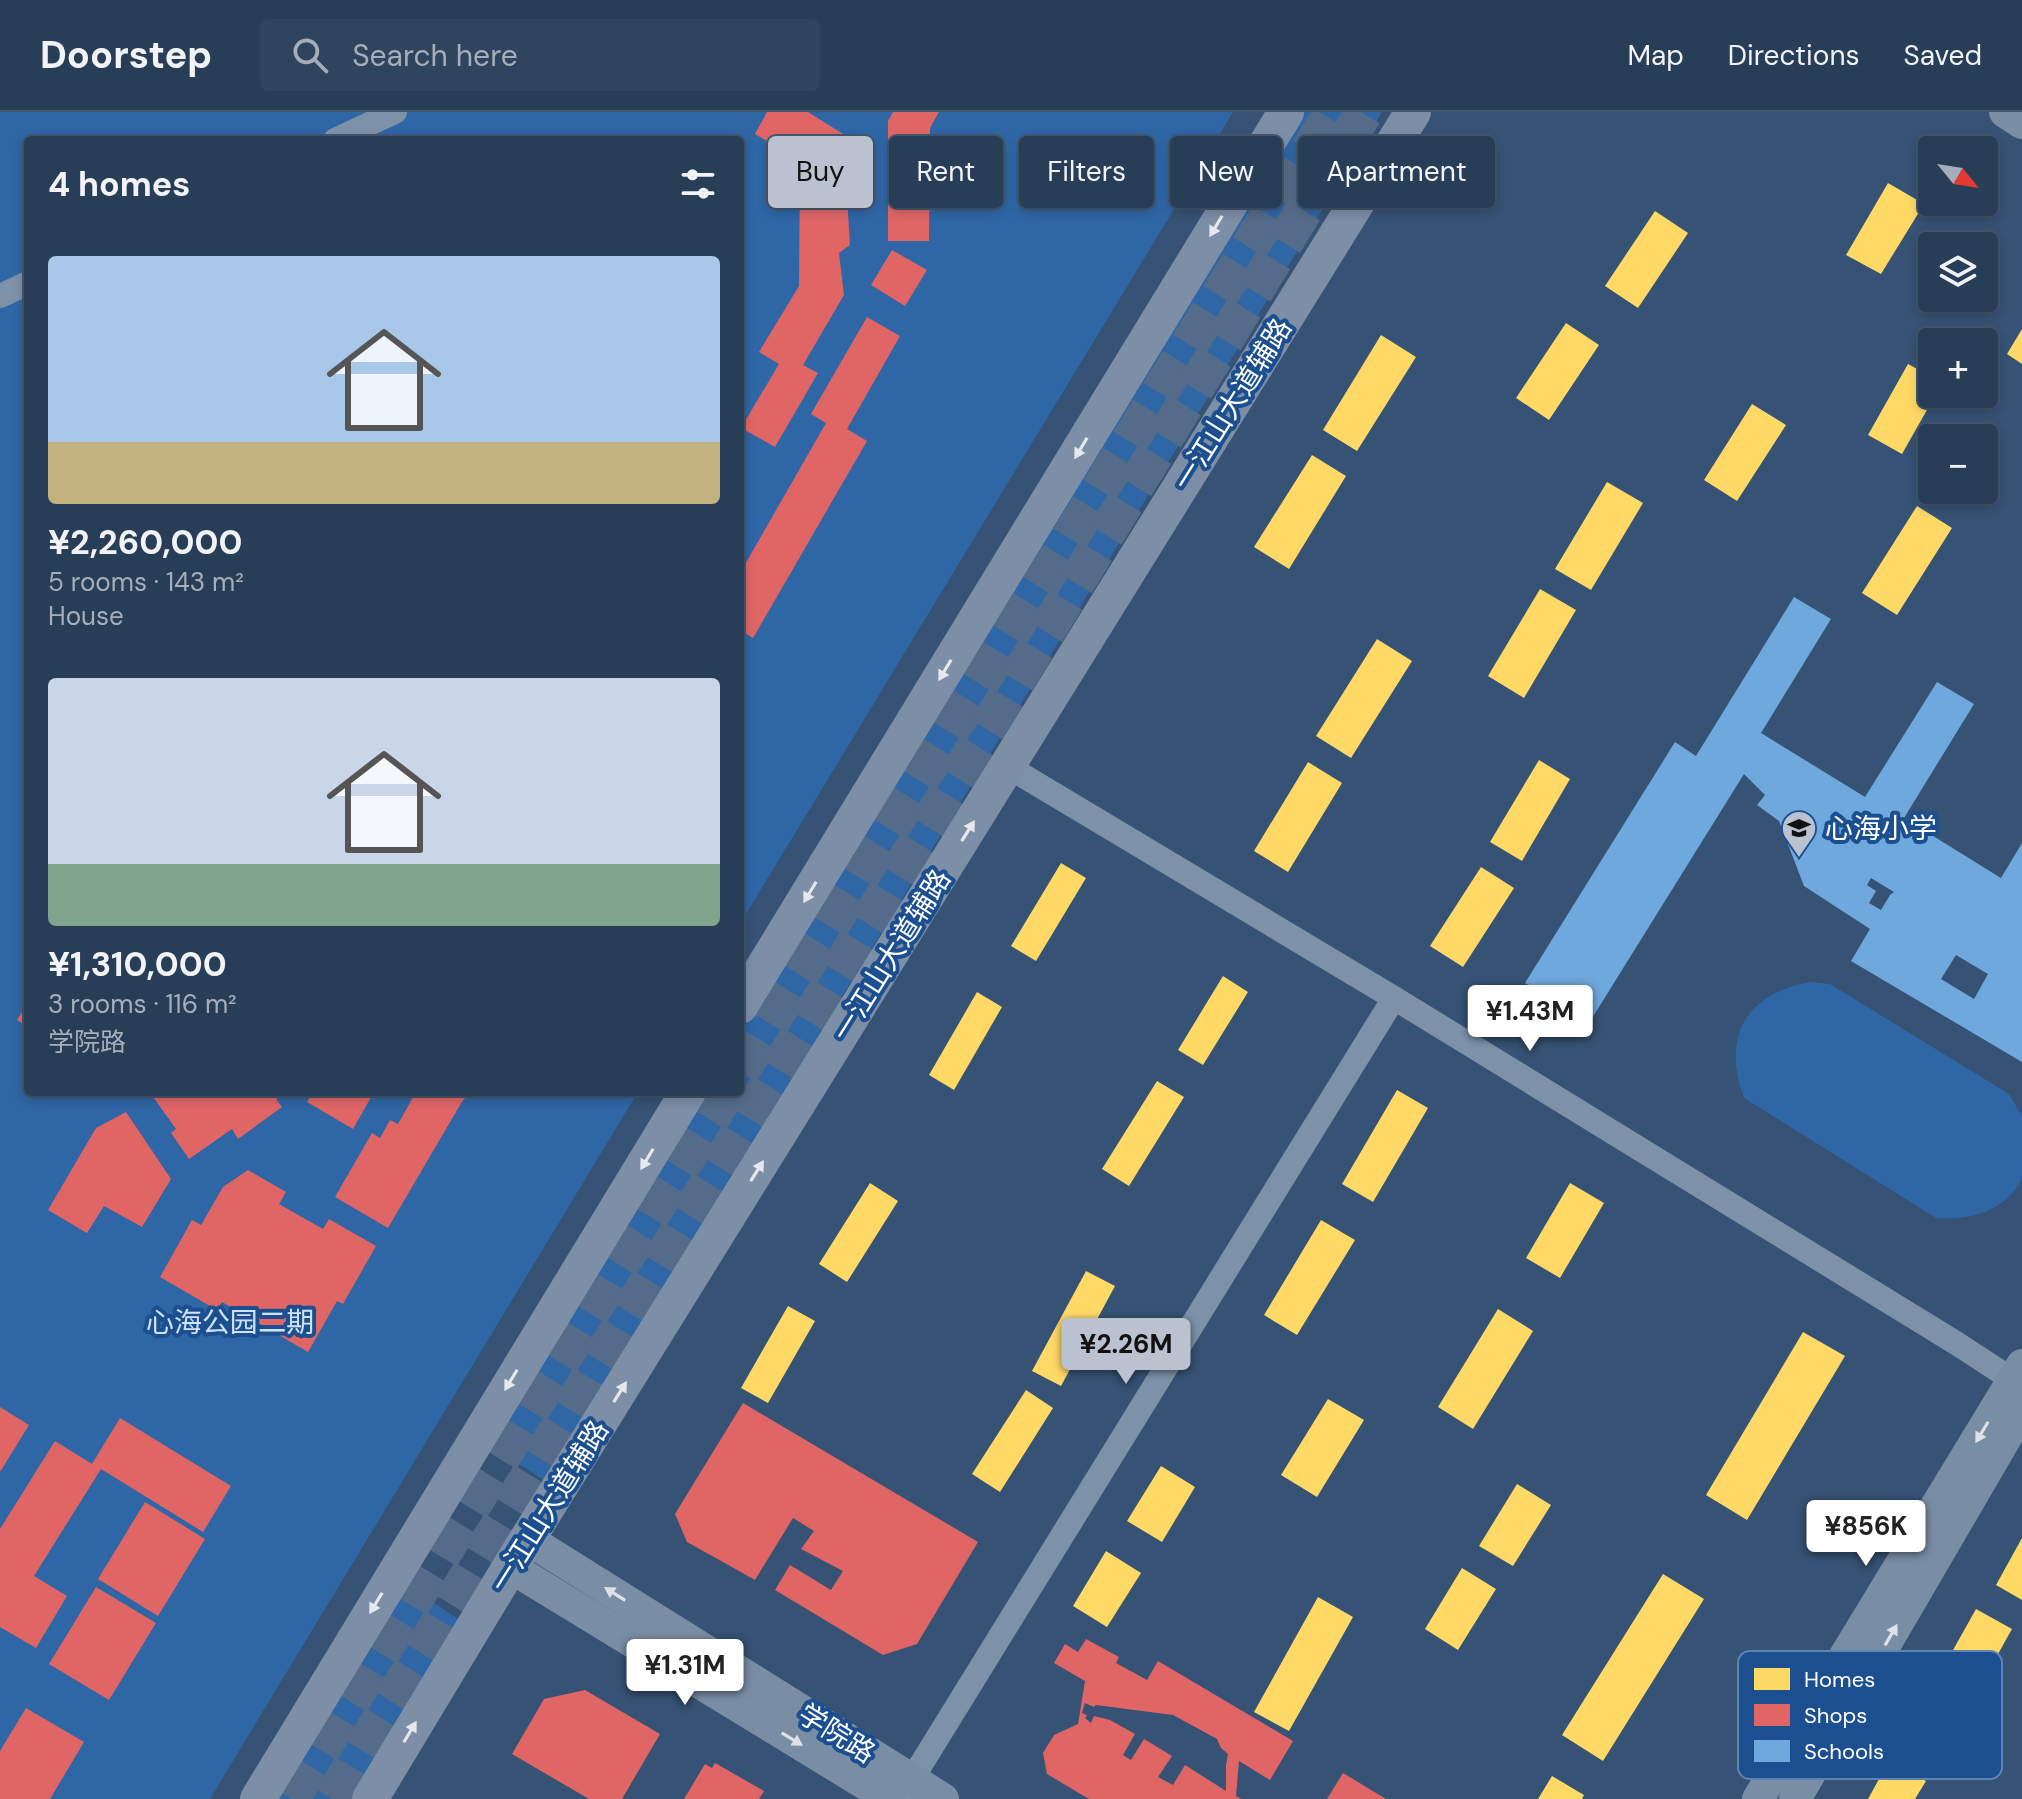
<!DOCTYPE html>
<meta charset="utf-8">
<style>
body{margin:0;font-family:"DM Sans","Noto Sans SC",sans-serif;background:#30455d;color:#f1f3f6;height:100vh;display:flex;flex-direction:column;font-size:30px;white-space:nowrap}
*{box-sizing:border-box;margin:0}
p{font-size:26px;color:#a5aeba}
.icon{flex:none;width:44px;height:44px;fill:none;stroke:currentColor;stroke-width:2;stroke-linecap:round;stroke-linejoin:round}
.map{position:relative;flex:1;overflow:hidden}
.side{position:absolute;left:24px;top:24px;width:720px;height:960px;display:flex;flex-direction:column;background:#283e57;border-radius:8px;box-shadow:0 4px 12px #0003,0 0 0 2px #44576d}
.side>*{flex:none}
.hud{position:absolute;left:768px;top:24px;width:760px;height:72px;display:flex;gap:16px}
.needle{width:52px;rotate:120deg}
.controls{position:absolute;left:1918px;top:24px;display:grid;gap:16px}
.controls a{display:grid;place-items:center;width:80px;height:80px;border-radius:8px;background:#283e57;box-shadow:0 4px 12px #0003,0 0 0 2px #44576d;font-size:40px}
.price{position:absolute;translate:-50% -68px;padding:0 18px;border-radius:8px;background:#fff;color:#222;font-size:26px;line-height:52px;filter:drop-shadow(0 2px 4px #0008)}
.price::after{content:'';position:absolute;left:50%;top:48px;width:24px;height:18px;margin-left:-12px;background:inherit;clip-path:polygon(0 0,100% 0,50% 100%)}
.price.current{background:#b9c2ce;color:#111}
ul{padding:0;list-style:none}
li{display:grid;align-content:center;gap:16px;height:424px;padding:0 24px}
li span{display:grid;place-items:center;height:248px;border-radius:8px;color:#555}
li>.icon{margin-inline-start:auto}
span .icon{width:144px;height:144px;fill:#fffc;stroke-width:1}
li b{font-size:34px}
h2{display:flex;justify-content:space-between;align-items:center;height:96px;padding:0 24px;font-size:34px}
.chip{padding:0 28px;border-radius:8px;background:#283e57;box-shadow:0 4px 12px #0003,0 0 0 2px #44576d;font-size:28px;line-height:72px}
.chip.current{background:#b9c2ce;color:#111}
header{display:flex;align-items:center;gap:48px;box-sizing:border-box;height:112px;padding:0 40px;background:#283e57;border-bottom:2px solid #44576d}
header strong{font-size:38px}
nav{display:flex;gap:44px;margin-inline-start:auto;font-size:28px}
.search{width:560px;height:72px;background:#30455d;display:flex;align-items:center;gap:20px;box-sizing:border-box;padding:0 28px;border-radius:8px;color:#a5aeba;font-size:30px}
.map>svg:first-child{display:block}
.green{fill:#2f66a5}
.homes{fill:#ffd966}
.shops{fill:#e06666;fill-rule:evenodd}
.schools{fill:#6fa8dc;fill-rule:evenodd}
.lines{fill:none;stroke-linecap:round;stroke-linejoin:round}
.trunk-tunnel{stroke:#546c89;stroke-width:38;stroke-dasharray:38 19;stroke-linecap:butt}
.minor{stroke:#7d92a8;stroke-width:24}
.secondary{stroke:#798da4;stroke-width:32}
.primary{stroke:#7d8ea7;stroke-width:36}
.oneway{fill:#e5e8ed}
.oneway2{fill:#dee2e8}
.labels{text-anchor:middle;stroke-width:8;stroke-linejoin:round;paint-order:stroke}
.street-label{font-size:28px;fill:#fff;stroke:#1b4f8f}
.poi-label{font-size:28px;fill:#fff;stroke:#1b4f8f;text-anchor:start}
.park-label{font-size:28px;fill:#cfe3fa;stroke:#1b4f8f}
.key{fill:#1b4f8f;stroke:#5f84b1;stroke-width:2}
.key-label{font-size:22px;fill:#fff}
</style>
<header>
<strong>Doorstep</strong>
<div class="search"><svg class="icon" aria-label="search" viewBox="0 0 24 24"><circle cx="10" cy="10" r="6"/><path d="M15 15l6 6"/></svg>Search here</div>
<nav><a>Map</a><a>Directions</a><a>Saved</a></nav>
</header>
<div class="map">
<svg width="2022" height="1687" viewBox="0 0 2022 1687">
<rect width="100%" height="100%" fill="#365274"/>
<g class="green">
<polygon points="0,0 1233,0 740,812 740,28 28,28 28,980 638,980 210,1687 0,1687"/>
<polygon points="1303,0 1382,0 546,1370 490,1332 705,980 740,980 740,922"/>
<path d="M 1811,870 L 1830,872 L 2009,982 L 2022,1004 L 2022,1066 C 2007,1099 1969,1109 1936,1106 L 1744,986 C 1721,924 1746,881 1811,870 Z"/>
<polygon points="405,1471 461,1509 353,1687 274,1687"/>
</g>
<g class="homes">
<polygon points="1888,71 1924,92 1881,162 1846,143"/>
<polygon points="1655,99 1688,121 1638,196 1605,174"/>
<polygon points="1566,211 1599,233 1549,308 1516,286"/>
<polygon points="2022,217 2022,252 2007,242"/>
<polygon points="1381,223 1416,245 1357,339 1323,318"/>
<polygon points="1908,252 1932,265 1932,282 1936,282 1902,342 1868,323"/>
<polygon points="1752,292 1786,313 1737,389 1704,368"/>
<polygon points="1312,343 1346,364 1289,457 1254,435"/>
<polygon points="1607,370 1643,391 1591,478 1555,457"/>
<polygon points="1917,394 1952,416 1897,503 1862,481"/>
<polygon points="1540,477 1576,498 1524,586 1488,564"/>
<polygon points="1377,527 1412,549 1351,646 1316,624"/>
<polygon points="1539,648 1570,667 1522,749 1490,730"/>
<polygon points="1308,650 1342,671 1288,760 1254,739"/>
<polygon points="1061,751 1086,766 1036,849 1011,834"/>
<polygon points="1481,755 1514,776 1463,855 1430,834"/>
<polygon points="1223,864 1248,880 1203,953 1178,938"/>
<polygon points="977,880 1002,895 954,978 929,963"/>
<polygon points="1157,969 1184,985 1129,1074 1102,1057"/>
<polygon points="1397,978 1428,996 1373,1090 1342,1072"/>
<polygon points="870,1071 898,1089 847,1170 819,1152"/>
<polygon points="1570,1071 1604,1091 1560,1166 1526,1146"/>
<polygon points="1321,1108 1355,1128 1297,1223 1264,1203"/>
<polygon points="1086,1159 1115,1174 1061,1274 1032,1259"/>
<polygon points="788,1194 815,1209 768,1291 741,1276"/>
<polygon points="1498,1197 1533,1219 1473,1317 1438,1295"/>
<polygon points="1803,1220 1845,1244 1747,1408 1706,1383"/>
<polygon points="1026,1278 1053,1296 1000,1380 972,1362"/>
<polygon points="1328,1287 1364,1308 1317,1385 1281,1363"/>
<polygon points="1161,1354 1195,1375 1162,1430 1127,1409"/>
<polygon points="1517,1372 1551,1393 1513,1454 1479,1434"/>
<polygon points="2022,1426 2022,1488 1996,1473"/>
<polygon points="1106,1439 1141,1461 1107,1515 1073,1494"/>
<polygon points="1462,1456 1496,1477 1458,1538 1425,1517"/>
<polygon points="1663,1462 1704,1487 1603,1649 1562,1623"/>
<polygon points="1318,1485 1353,1505 1289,1619 1254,1600"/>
<polygon points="1976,1497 2012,1517 1956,1617 1920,1597"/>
<polygon points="1889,1649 1926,1669 1915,1687 1868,1687"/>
<polygon points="1552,1664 1584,1683 1582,1687 1538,1687"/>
</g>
<g class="shops">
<polygon points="767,0 808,0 843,22 850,133 839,141 844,183 803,253 818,261 775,335 741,316 779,252 759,240 799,174 800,48 755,22"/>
<polygon points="893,0 939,0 930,16 929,129 888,129 888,9"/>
<polygon points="892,138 927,158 905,194 871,173"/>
<polygon points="867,205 900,224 847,317 867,329 753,526 740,518 740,461 826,311 811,302"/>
<polygon points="28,890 28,915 17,908"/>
<polygon points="154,980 286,980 276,987 282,995 238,1027 232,1017 189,1047 171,1021 176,1017 151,982"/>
<polygon points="313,980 374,980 353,1017 307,990"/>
<polygon points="416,980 473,980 463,988 388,1116 335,1085 372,1021 380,1026 390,1008 398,1012"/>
<polygon points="126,1000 171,1067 142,1115 104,1094 87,1121 48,1098 96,1016"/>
<polygon points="248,1058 286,1080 279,1092 323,1117 329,1107 376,1134 343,1192 337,1189 308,1240 222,1190 217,1198 160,1165 192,1108 201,1113 223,1075"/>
<polygon points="743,1291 978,1430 917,1532 883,1543 775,1478 790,1453 831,1478 843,1459 801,1437 814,1419 793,1406 755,1468 687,1430 675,1402"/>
<polygon points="0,1295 29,1313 0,1360"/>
<polygon points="120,1306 231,1374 203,1420 101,1357 34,1464 67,1484 36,1536 0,1515 0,1417 55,1329 92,1352"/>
<polygon points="145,1390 205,1427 158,1504 98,1467"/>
<polygon points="96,1475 156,1511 109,1588 49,1552"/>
<path d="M 1086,1527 L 1119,1545 L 1116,1551 L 1147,1568 L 1158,1549 L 1293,1629 L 1270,1668 L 1239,1649 L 1236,1684 L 1241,1687 L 1089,1687 L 1047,1662 L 1043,1641 L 1054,1623 L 1078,1612 L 1085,1569 L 1054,1551 L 1065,1532 L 1078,1540 ZM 1085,1591 L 1094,1595 L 1096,1593 L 1173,1603 L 1217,1627 L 1221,1636 L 1228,1642 L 1226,1653 L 1226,1679 L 1185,1653 L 1173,1673 L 1158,1665 L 1172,1644 L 1144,1627 L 1131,1648 L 1123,1643 L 1135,1622 L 1110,1608 L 1094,1604 L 1091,1611 L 1085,1606 L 1087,1603 L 1082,1601 Z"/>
<polygon points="585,1578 660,1622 622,1687 589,1687 512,1642 544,1587"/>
<polygon points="26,1596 84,1630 50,1687 0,1687 0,1639"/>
<polygon points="715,1651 764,1679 759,1687 684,1687 705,1652 712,1656"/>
<polygon points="1343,1661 1386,1687 1327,1687"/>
</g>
<path class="schools" d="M 1794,485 L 1831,507 L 1761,621 L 1865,685 L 1937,570 L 1974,592 L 1904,706 L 2001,766 L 2022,731 L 2022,950 L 1851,849 L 1870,817 L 1804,774 L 1779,709 L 1757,693 L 1765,683 L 1744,662 L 1589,911 L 1525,871 L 1675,630 L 1696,644 ZM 1871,766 L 1894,780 L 1890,783 L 1881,798 L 1869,791 L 1876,779 L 1867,773 ZM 1956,843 L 1988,862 L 1974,887 L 1941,867 Z"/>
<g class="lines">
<g class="trunk-tunnel">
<polyline points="740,960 1333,0"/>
<polyline points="291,1687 727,980"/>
<polyline points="332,1687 1364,0"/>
</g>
<g class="minor">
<polyline points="335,28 395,0"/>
<polyline points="0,184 28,171"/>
<polyline points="1007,654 1394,886 1956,1231 2022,1274"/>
<polyline points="904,1680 1394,886"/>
</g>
<g class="secondary">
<polyline points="2005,0 2022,11"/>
<polyline points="529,1428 943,1687"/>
<polyline points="510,1455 890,1687"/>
<polyline points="1758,1687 2022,1253"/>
<polyline points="1795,1687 2022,1298"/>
</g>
<g class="primary">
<polyline points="740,894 1286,0"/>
<polyline points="258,1687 688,980"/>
<polyline points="370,1687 510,1455 1413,0"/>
</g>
</g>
<defs><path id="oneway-solid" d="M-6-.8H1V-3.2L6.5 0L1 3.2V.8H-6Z" transform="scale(2)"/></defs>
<g class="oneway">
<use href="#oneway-solid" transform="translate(1216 114) rotate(121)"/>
<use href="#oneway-solid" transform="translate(1081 336) rotate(121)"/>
<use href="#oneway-solid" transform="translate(945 558) rotate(121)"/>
<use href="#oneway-solid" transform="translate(968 719) rotate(-58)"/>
<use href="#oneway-solid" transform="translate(810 780) rotate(121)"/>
<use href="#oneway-solid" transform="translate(647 1047) rotate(121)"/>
<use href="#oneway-solid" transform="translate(757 1059) rotate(-58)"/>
<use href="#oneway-solid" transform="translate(511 1268) rotate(121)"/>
<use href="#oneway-solid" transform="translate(620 1280) rotate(-58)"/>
<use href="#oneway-solid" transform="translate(376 1491) rotate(121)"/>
<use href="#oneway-solid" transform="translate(410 1620) rotate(-59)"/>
</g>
<g class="oneway2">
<use href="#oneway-solid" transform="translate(1982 1320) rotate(121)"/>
<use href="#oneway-solid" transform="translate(615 1482) rotate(-148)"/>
<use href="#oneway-solid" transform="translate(1891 1523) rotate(-60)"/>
<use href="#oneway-solid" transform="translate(792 1627) rotate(31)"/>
</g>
<defs>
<g id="school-pin" transform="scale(1.8)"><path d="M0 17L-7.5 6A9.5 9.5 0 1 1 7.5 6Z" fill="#b9c2ce" stroke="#1b4f8f"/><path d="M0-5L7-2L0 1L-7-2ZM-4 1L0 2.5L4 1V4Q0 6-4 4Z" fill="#111"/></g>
</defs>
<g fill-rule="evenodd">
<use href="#school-pin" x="1799" y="716"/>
</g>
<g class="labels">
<g class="street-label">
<text transform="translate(1232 292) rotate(-58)" y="10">一江山大道辅路</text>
<text transform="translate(891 843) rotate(-58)" y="10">一江山大道辅路</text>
<text transform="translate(549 1394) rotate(-58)" y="10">一江山大道辅路</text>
<text transform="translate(837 1621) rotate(32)" y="10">学院路</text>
</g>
<g class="poi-label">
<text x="1825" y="726">心海小学</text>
</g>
<g class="park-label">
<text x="230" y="1220">心海公园二期</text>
</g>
</g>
<rect x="1738" y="1539" width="264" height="128" rx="12" class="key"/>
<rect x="1754" y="1556" width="36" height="22" fill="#ffd966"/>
<rect x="1754" y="1592" width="36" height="22" fill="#e06666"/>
<rect x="1754" y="1628" width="36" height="22" fill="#6fa8dc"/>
<g class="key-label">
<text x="1804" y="1575">Homes</text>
<text x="1804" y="1611">Shops</text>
<text x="1804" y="1647">Schools</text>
</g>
</svg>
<div class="controls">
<a><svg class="needle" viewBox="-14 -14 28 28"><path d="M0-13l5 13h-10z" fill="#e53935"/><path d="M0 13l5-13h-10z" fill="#a5aeba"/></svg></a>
<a><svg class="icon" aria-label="layers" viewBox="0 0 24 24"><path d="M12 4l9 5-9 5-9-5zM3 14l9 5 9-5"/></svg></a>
<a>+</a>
<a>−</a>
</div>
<b class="price" style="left:1530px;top:941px">¥1.43M</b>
<b class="price current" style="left:1126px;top:1274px">¥2.26M</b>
<b class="price" style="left:1866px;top:1456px">¥856K</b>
<b class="price" style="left:685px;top:1595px">¥1.31M</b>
<div class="hud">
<a class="chip current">Buy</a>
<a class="chip">Rent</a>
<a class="chip">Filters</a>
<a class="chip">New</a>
<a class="chip">Apartment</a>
</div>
<section class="side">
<h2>4 homes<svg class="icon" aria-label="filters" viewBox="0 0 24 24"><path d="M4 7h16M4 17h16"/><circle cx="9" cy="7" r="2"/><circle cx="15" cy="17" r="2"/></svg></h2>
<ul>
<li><span style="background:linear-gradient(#a9c7e8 75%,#c2b280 0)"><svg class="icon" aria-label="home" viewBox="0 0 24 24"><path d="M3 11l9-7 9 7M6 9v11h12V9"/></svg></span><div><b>¥2,260,000</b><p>5 rooms · 143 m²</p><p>House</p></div></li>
<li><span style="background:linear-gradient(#c9d6e8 75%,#7fa58c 0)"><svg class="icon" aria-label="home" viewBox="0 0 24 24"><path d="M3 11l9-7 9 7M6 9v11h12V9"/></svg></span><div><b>¥1,310,000</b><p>3 rooms · 116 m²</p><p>学院路</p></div></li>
</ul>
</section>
</div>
